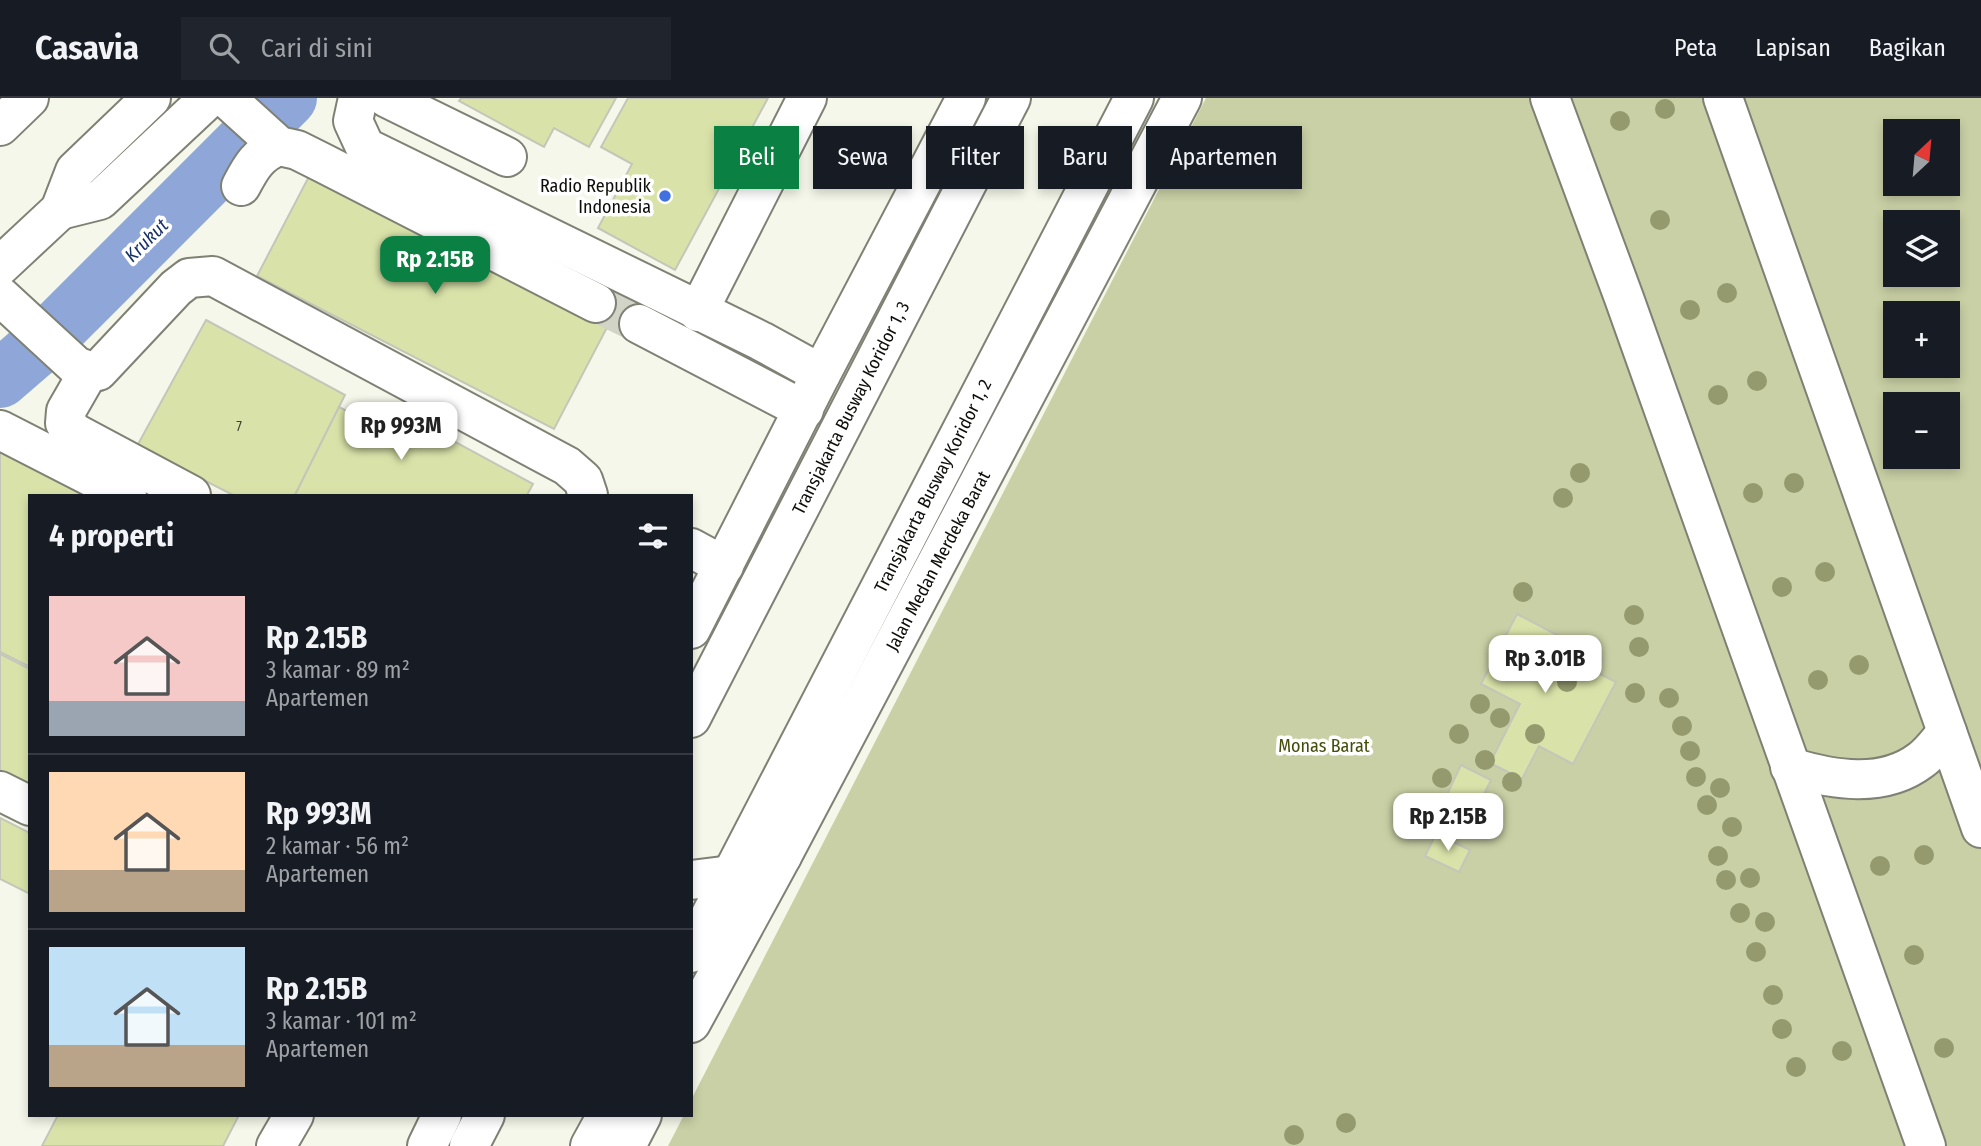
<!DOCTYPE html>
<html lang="id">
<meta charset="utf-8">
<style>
body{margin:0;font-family:"Fira Sans Condensed",sans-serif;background:#20242c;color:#f1f3f6;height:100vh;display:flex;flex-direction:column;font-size:26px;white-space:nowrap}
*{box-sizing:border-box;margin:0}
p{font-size:23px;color:#9ea1a6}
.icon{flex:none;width:38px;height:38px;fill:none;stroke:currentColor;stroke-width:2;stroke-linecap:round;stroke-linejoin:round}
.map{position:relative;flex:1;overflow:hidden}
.sheet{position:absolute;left:28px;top:396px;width:665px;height:623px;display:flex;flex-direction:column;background:#171b24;border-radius:0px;box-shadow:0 4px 10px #0003}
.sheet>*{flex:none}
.banner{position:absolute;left:714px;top:28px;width:665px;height:63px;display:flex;gap:14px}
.needle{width:46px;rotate:26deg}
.buttons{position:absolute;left:1883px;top:21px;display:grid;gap:14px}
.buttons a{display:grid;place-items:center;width:77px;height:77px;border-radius:0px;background:#171b24;box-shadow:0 4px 10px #0003;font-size:35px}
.price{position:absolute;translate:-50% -60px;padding:0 16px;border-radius:14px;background:#fff;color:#222;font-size:23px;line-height:46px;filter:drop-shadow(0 2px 4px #0008)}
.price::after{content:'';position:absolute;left:50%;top:42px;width:21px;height:16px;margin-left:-10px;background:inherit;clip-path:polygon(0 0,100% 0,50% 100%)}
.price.active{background:#0b8043;color:#fff}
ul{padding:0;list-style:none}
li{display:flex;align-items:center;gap:21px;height:175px;padding:0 21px}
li+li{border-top:2px solid #363941}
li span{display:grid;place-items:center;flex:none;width:196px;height:140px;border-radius:0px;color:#555}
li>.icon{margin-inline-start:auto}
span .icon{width:84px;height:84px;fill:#fffc;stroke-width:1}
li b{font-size:30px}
h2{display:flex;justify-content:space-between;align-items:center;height:84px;padding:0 21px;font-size:30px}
.chip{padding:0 24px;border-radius:0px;background:#171b24;box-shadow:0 4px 10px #0003;font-size:24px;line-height:63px}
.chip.active{background:#0b8043;color:#fff}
header{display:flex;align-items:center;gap:42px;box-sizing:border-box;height:98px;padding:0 35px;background:#171b24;border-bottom:2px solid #363941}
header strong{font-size:33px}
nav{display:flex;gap:38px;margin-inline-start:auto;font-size:24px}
.search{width:490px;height:63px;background:#20242c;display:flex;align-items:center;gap:18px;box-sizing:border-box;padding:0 24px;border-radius:0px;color:#9ea1a6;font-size:26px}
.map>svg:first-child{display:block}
.green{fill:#c9d0a5;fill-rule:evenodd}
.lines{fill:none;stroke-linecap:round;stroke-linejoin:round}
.river{stroke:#8fa7d8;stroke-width:58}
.building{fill:#d9e3a9;stroke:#c4c6b9;stroke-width:2}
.minor-tunnel{stroke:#d1d4c7;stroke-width:38;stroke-dasharray:38 19;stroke-linecap:butt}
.minor-casing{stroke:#7e8174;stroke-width:42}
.major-casing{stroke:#7e8174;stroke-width:42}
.minor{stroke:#fff;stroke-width:38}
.major{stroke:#fff;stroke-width:38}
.tree{fill:#949a6e}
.poi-dot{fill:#4170e1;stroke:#fff;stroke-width:2.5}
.labels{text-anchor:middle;stroke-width:7;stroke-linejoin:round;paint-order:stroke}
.number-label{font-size:14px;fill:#404331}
.poi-label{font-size:18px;fill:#0d0e09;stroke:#fff;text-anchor:end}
.street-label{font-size:18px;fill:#0d0e09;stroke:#fff}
.park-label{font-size:18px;fill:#454d0a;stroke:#fff}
.water-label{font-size:19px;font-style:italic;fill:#18306a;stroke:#fff}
</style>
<header>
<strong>Casavia</strong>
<div class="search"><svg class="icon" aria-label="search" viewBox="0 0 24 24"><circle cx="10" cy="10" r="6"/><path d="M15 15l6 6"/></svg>Cari di sini</div>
<nav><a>Peta</a><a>Lapisan</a><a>Bagikan</a></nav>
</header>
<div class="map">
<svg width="1981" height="1048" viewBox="0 0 1981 1048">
<rect width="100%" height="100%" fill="#f4f7e9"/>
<path class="green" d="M 1206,0 L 1981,0 L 1981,1048 L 668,1048 L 684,1017 L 691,1017 L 691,1002 ZM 1895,33 L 1948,33 L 1948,86 L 1895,86 ZM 1895,124 L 1948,124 L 1948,177 L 1895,177 ZM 1895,215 L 1948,215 L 1948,268 L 1895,268 ZM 1895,306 L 1948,306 L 1948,359 L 1895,359 Z"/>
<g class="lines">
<polyline class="river" points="0,281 51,237 288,0"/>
</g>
<g class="building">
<polygon points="461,0 616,0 589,49 554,30 544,49 459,3"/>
<polygon points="628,0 768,0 675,172 598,130 632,66 601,49"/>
<polygon points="316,65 613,218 554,331 257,178"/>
<polygon points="206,222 345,297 295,397 233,397 137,348"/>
<polygon points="339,309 379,330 391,309 533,386 527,397 295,397"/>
<polygon points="0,348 123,397 30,397 30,569 0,554"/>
<polygon points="1517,516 1603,561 1596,574 1616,584 1573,666 1539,648 1522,681 1490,665 1520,606 1481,586"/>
<polygon points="0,556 30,571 30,705 0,690"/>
<polygon points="1461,667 1491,682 1466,733 1445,723 1451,712 1442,707"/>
<polygon points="0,720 30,735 30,796 0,781"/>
<polygon points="1436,736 1470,752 1459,774 1425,758"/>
<polygon points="58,1017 239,1017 223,1048 42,1048"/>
</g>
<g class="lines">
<polyline class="minor-tunnel" points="596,205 639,226"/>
<g class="minor-casing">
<g id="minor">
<polyline points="226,0 279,48 297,52 323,65 596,205"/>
<polyline points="358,0 353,23 365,49 761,243 821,276"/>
<polyline points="387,0 507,59"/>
<polyline points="1550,0 1624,200 1926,1048"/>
<polyline points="1723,0 1981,730"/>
<polyline points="0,28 29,0"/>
<path d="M 241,88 C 251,69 258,56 279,48"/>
<polyline points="0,198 76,268 89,273 98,273 176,190 189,180 213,178 567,368 583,382 588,397"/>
<polyline points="698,214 807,0"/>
<polyline points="639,226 804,312"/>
<polyline points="89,273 66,313 65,325 75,335 191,397"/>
<polyline points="0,332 127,397"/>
<polyline points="691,450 724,468"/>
<polyline points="691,620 1011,0"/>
<path d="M 1790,669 C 1833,682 1883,691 1921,662 C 1931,655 1939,643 1947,634"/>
<polyline points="0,693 30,708"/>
<polyline points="691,855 1134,0"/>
<polyline points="276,1048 294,1017"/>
<polyline points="469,1048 485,1017"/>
<polyline points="590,1048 607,1017"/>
</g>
</g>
<g class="major-casing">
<g id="major">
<polyline points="60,112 100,102 209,0"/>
<polyline points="0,168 60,112 75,73 151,0"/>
<polyline points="691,531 821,276 966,0"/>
<polyline points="691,782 731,777 782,758"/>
<polyline points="691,925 782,758 1182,0"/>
<polyline points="427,1048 442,1017"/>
<polyline points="626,1048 642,1017"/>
</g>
</g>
<use href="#minor" class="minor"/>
<use href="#major" class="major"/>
</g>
<g class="tree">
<circle cx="1665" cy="11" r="10"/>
<circle cx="1620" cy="23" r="10"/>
<circle cx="1660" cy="122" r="10"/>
<circle cx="1727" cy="195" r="10"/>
<circle cx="1690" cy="212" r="10"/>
<circle cx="1757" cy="283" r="10"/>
<circle cx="1718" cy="297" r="10"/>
<circle cx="1580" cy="375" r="10"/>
<circle cx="1794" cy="385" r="10"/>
<circle cx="1753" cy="395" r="10"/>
<circle cx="1563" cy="400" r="10"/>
<circle cx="1825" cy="474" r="10"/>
<circle cx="1782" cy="489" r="10"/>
<circle cx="1523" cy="494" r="10"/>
<circle cx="1634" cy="517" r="10"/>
<circle cx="1639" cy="549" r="10"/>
<circle cx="1859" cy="567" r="10"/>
<circle cx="1818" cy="582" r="10"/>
<circle cx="1567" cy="584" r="10"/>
<circle cx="1635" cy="595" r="10"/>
<circle cx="1669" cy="600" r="10"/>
<circle cx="1480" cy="606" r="10"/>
<circle cx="1500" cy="620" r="10"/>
<circle cx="1682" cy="628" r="10"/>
<circle cx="1459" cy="636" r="10"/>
<circle cx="1535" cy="636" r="10"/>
<circle cx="1690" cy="653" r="10"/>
<circle cx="1485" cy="662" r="10"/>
<circle cx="1696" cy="679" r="10"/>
<circle cx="1442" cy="680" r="10"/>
<circle cx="1512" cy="684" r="10"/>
<circle cx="1720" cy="690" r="10"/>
<circle cx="1707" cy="707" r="10"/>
<circle cx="1732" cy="729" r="10"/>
<circle cx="1924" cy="757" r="10"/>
<circle cx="1718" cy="758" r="10"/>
<circle cx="1880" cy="768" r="10"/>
<circle cx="1750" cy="780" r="10"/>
<circle cx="1726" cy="782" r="10"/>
<circle cx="1740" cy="815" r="10"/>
<circle cx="1765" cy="824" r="10"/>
<circle cx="1756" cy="854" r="10"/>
<circle cx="1914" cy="857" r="10"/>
<circle cx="1773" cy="897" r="10"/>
<circle cx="1782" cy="931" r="10"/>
<circle cx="1944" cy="950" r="10"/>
<circle cx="1842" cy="953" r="10"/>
<circle cx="1796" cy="969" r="10"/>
<circle cx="1346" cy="1025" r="10"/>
<circle cx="1294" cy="1037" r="10"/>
</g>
<circle class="poi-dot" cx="665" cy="98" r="7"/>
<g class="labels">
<g class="number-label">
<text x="239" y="333">7</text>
</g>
<g class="poi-label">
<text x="651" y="94">Radio Republik<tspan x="651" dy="21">Indonesia</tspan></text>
</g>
<g class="street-label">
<text transform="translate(851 310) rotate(-63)" y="6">Transjakarta Busway Koridor 1, 3</text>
<text transform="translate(933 388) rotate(-63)" y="6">Transjakarta Busway Koridor 1, 2</text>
<text transform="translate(938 463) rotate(-62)" y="6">Jalan Medan Merdeka Barat</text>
</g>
<g class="park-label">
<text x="1324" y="654">Monas Barat</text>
</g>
<g class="water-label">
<text transform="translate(146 142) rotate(-45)" y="7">Krukut</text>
</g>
</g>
</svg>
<div class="buttons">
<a><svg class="needle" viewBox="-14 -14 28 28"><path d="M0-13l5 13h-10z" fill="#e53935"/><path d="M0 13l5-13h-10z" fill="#9ea1a6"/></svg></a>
<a><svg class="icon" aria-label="layers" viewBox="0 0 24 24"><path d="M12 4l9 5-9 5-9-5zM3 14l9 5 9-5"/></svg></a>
<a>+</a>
<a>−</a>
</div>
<b class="price active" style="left:435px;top:198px">Rp 2.15B</b>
<b class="price" style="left:401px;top:364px">Rp 993M</b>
<b class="price" style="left:1545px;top:597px">Rp 3.01B</b>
<b class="price" style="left:1448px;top:755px">Rp 2.15B</b>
<div class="banner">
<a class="chip active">Beli</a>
<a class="chip">Sewa</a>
<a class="chip">Filter</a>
<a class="chip">Baru</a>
<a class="chip">Apartemen</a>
</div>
<section class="sheet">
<h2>4 properti<svg class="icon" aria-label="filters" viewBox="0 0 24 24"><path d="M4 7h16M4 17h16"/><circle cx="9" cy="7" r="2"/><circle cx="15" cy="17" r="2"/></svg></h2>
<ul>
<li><span style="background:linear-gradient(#f6c9c9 75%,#9aa5b1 0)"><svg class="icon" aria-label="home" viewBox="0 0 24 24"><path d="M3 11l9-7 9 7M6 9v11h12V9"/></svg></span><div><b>Rp 2.15B</b><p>3 kamar · 89 m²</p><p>Apartemen</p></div></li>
<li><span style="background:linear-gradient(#ffd9b3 70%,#b9a48a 0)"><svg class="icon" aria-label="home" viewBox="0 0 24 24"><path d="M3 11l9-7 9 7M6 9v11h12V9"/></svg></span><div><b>Rp 993M</b><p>2 kamar · 56 m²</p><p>Apartemen</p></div></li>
<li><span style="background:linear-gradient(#bfe0f5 70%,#b9a48a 0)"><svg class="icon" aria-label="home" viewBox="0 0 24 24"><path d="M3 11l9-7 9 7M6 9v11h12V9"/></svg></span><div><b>Rp 2.15B</b><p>3 kamar · 101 m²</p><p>Apartemen</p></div></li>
</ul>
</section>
</div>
